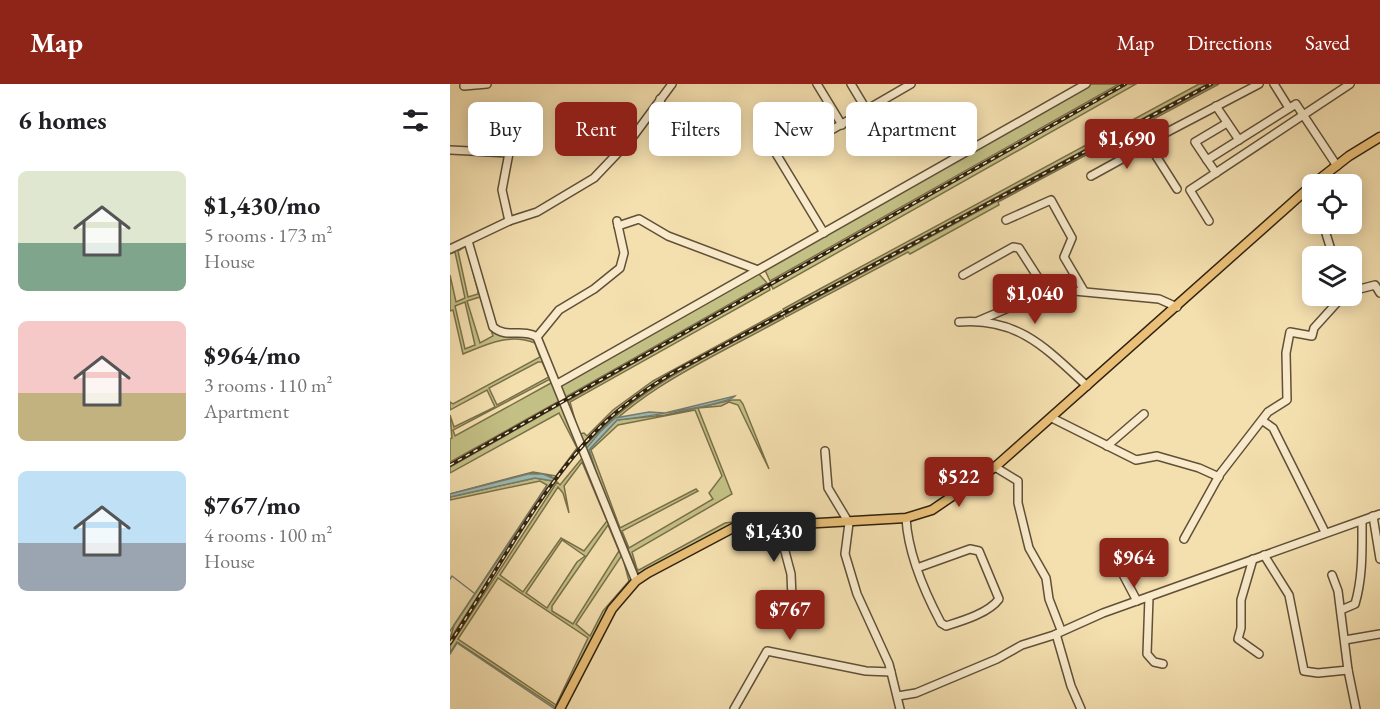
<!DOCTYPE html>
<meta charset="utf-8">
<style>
body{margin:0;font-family:"EB Garamond",serif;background:#f2f2f2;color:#202124;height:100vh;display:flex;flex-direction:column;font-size:22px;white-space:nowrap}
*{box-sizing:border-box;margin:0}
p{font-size:20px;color:#757577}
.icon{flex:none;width:33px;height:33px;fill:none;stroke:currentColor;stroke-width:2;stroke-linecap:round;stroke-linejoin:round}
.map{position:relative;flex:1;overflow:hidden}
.sheet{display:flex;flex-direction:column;background:#fff;width:450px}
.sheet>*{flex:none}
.top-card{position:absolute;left:18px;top:18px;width:570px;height:54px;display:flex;gap:12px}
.controls{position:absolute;left:852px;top:90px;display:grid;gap:12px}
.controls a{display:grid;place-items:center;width:60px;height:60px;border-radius:9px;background:#fff;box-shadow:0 3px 15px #0003;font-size:30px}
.price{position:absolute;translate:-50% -51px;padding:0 14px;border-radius:6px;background:#8f2418;color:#fff;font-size:20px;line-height:39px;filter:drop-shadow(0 2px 3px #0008)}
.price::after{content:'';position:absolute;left:50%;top:36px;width:18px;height:14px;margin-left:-9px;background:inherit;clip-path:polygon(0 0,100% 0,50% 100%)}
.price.active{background:#222;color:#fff}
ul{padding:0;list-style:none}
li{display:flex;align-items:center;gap:18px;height:150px;padding:0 18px}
li span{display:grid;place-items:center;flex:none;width:168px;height:120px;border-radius:9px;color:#555}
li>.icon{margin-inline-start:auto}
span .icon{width:72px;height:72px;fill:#fffc;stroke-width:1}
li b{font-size:26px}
h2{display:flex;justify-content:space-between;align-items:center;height:72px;padding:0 18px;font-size:26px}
.pill{padding:0 21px;border-radius:9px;background:#fff;box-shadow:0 3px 15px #0003;font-size:21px;line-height:54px}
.pill.active{background:#8f2418;color:#fff}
header{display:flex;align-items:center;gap:36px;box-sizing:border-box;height:84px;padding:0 30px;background:#8f2418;color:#fff}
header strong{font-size:28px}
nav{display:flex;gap:33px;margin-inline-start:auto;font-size:21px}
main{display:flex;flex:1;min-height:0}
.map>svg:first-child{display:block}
.green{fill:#c3c085;stroke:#79704a;stroke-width:1.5;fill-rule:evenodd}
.water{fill:#9ebbb3;stroke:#727d72;stroke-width:1.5}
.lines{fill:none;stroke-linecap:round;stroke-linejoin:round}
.stream{stroke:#727d72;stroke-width:1.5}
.minor-casing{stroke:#605038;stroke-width:10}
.major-casing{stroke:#2f2110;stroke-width:11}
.minor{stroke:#f8eacb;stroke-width:7}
.major{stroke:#eac078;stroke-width:8}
.rail-casing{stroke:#2f2110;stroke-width:4}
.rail{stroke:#f8eacb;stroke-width:1.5;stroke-dasharray:4.5;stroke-linecap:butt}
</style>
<header>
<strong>Map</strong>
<nav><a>Map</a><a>Directions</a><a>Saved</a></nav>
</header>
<main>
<section class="sheet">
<h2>6 homes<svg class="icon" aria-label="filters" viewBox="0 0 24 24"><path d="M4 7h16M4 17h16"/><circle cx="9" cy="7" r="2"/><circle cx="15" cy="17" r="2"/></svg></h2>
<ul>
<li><span style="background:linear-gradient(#dfe7d0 60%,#7fa58c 0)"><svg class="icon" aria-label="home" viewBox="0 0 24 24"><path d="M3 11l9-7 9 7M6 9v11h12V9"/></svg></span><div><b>$1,430/mo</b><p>5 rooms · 173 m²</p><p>House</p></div></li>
<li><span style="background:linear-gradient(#f6c9c9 60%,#c2b280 0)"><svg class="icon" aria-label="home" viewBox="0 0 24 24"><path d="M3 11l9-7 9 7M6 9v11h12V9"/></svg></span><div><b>$964/mo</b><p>3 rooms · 110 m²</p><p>Apartment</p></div></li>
<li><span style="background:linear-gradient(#bfe0f5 60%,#9aa5b1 0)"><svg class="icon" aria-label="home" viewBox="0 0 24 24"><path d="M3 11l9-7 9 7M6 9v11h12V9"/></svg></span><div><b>$767/mo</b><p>4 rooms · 100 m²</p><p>House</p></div></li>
</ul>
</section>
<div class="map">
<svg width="930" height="625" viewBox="0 0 930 625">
<rect width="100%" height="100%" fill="#f4dfaf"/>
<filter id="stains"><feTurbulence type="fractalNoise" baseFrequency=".00333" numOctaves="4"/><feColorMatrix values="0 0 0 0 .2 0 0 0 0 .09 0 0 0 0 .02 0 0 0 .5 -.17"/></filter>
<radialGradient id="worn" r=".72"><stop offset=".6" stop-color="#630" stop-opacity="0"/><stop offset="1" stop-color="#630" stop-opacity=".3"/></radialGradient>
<g class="green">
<polygon points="641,0 669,0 320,197 314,184"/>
<polygon points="677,0 686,0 323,205 321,201"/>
<polygon points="749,0 757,0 334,227 333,225 355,213"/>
<polygon points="765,0 769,0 548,118 549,121 460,170 458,168 336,233 335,231"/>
<path d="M 17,159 L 41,243 L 86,256 L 111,316 L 0,378 L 0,355 L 2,354 L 0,331 L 4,343 L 45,323 L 37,306 L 0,326 L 0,318 L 3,320 L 90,273 L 85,259 C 59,249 37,260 13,270 L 3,226 L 0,227 L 0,191 L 6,218 L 15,214 L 5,168 L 0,170 L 0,167 ZM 16,162 L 28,207 L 28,210 L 18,213 L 8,167 ZM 30,213 L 43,252 L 30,259 L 17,217 ZM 15,218 L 25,261 L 15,265 L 5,222 ZM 88,278 L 92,278 L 99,293 L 47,321 L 39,304 ZM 100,295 L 101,299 L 5,352 L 3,346 Z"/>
<polygon points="308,189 317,199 114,314 110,302"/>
<path d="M 319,202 L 320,206 L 120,318 L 129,350 L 134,349 L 137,352 L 163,326 L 203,297 L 331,227 L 332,229 C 260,268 190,298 133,359 L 116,318 Z"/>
<path d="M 333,232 L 334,234 C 262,274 190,303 135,366 L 134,363 C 188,302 263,270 333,232 Z"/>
<path d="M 282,316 L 290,316 L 293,320 L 319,385 L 288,321 L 279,318 L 271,322 L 248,324 L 282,410 L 182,468 L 187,485 L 189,486 L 275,439 L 327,432 L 363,433 L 364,436 L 291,441 L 189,491 L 136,367 L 148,394 L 139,366 L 167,336 L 215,331 ZM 245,326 L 272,392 L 259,409 L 263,415 L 179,464 L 172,447 L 248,407 L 246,405 L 170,444 L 141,366 L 168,341 Z"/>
<path d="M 113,319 L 131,362 L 105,395 C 93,387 80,389 68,395 L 0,410 L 83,388 L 106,392 L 127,364 L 109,329 L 0,389 L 0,383 Z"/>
<path d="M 133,373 L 183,497 L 162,523 L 108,625 L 7,558 L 0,569 L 0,562 L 107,398 L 110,401 ZM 132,378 L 157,437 L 134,467 L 111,454 L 73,508 L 50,491 L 108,403 L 113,409 L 119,429 L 114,402 ZM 158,441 L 169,467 L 123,540 L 102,527 L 102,522 ZM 112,456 L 135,472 L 127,478 L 97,524 L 76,509 ZM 172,471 L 179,497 L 153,527 L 140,552 L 126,540 ZM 48,494 L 138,554 L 106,621 L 8,555 Z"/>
<polygon points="85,394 103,397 0,555 4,541 97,401 90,397 0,416 0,413"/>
</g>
<g class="water">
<path d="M 285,312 C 278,321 185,334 167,336 L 139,366 L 148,394 L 135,366 L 150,348 L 165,334 L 199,328 L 215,329 Z"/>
<polygon points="78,390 93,390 105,395 103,397 85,394 0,413 0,410"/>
</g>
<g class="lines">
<g class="stream">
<polyline points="0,495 2,492 24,509"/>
<polyline points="0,547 97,403"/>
<polyline points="0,570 7,559 105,625"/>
</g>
<g class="minor-casing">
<g id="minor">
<polyline points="367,0 392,41"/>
<polyline points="401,0 416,25"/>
<polyline points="824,0 839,24"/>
<polyline points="14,2 37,0"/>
<polyline points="210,15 213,39 229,58 262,60"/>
<polyline points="766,22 789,56"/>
<polyline points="359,59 461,0"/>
<polyline points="322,63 374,149"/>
<polyline points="0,66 59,69 52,106 59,137"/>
<polyline points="757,76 745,58 777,39"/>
<polyline points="766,89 757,76 846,20 887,82"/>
<polyline points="641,92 701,59"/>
<polyline points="727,105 701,64 702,56 809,0"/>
<polyline points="556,136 601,116 622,154 614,173 634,207"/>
<polyline points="759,137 740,106 900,0"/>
<polyline points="873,140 883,172"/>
<polyline points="168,142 189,135 218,152 308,186"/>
<path d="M 18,157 L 43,243 C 56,255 73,244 87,253 L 186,497"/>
<polyline points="0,165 59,137 87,128 144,94 182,54 222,0"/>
<polyline points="513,191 563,163 569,164 596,206"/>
<polyline points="902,207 925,201 930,209"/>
<polyline points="528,237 603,205 709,215 727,223"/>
<path d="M 509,238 C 568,233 597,265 637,302"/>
<polyline points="87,253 109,226 144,205 170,184 174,169 167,137"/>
<polyline points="107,300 636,0"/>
<polyline points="602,334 686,376 707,372 749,384 769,393"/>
<polyline points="813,337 823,344 875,448"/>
<polyline points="657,362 694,330"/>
<polyline points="375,367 378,404 399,439 395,470 407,510 439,580 450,625"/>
<polyline points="545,383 568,397 568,419 579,464 596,494 599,515 611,546"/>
<polyline points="923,432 930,475"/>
<path d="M 456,434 C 458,470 474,507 491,539 L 496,542 C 512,537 539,529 549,515 L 529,467 L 520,465 L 467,484"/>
<polyline points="328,441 341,490 342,514"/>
<polyline points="734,455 770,390 818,328 837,316 836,269 840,248 862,252 864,244 893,212"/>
<polyline points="814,471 839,511 854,587 868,589 898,586 888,507 882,491"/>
<polyline points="803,475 791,516 791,544 788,555 809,570"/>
<polyline points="666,477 687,517"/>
<polyline points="699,513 697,570 704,578 713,580"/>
<path d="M 891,526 L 905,520 C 913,493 912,465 912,437"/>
<polyline points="606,550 621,602 631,625"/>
<polyline points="895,556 930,550"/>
<polyline points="898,586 906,625"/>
<polyline points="448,612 466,609 547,575 572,561 604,551 653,529 930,430"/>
<polyline points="284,625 317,567 416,587 441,588"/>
</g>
</g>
<g class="major-casing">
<g id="major">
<polyline points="863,100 899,72 930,53"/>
<polyline points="110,625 162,525 186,497 198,489 283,444 456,434 482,426 545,383 862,101"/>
</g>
</g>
<use href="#minor" class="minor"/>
<use href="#major" class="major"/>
<g class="rail-casing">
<g id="rail">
<polyline points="0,381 675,0"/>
<path d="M 0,559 C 46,489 92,400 152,341 C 174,320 199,303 226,287 L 761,0"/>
</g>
</g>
<use href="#rail" class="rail"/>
</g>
<rect width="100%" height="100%" filter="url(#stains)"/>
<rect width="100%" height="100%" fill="url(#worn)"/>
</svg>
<div class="controls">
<a><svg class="icon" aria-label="locate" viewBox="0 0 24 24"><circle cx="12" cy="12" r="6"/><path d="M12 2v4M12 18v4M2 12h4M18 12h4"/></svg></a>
<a><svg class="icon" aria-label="layers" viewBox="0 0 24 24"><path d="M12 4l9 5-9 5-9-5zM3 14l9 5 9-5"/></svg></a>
</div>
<b class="price" style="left:677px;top:86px">$1,690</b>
<b class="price" style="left:585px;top:241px">$1,040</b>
<b class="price" style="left:509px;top:424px">$522</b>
<b class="price active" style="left:324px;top:479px">$1,430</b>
<b class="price" style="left:684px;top:505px">$964</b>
<b class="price" style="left:340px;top:557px">$767</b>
<div class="top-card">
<a class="pill">Buy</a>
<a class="pill active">Rent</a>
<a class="pill">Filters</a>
<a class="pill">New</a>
<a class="pill">Apartment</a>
</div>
</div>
</main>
